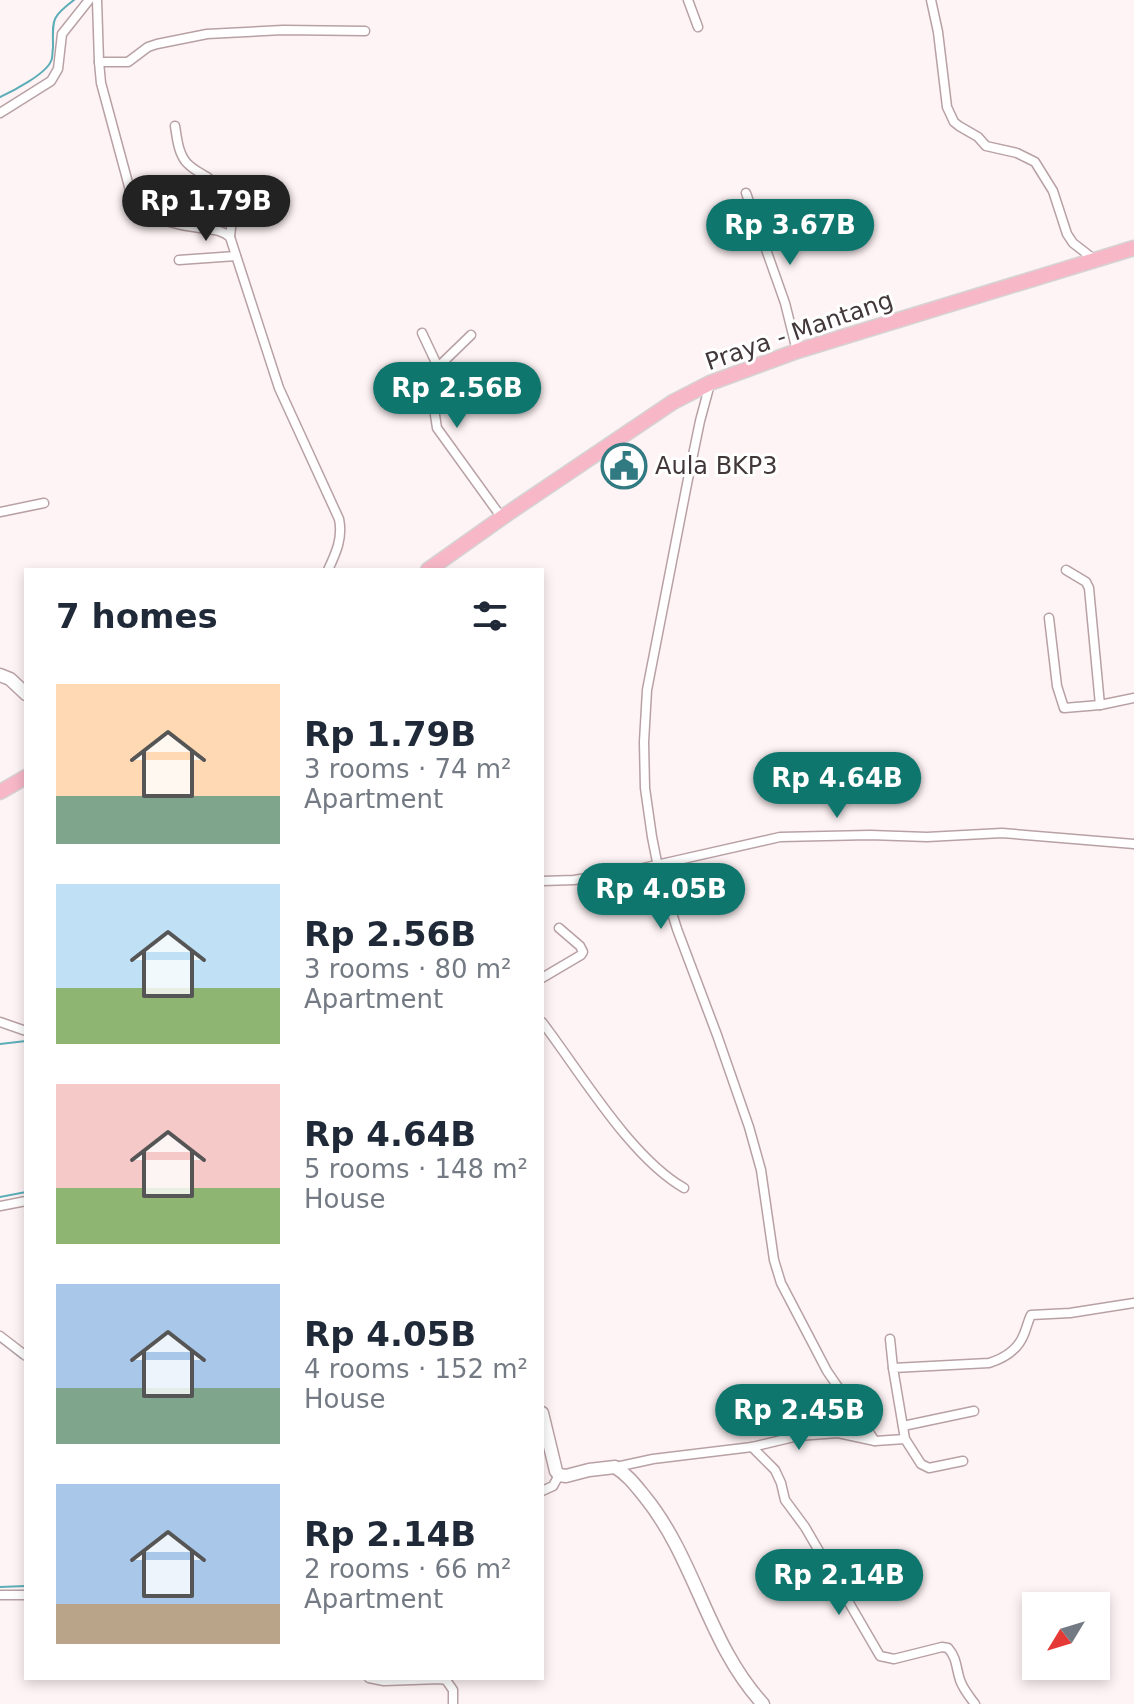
<!DOCTYPE html>
<meta charset="utf-8">
<style>
body{margin:0;font-family:"DejaVu Sans",sans-serif;background:#f2f2f3;color:#1f2937;height:100vh;display:flex;flex-direction:column;font-size:30px;white-space:nowrap}
*{box-sizing:border-box;margin:0}
p{font-size:26px;color:#747a83}
.icon{flex:none;width:44px;height:44px;fill:none;stroke:currentColor;stroke-width:2;stroke-linecap:round;stroke-linejoin:round}
.map{position:relative;flex:1;overflow:hidden}
.sheet{position:absolute;left:24px;top:568px;width:520px;height:1112px;display:flex;flex-direction:column;background:#fff;border-radius:0px;box-shadow:0 4px 12px #0003}
.sheet>*{flex:none}
.needle{width:52px;rotate:232deg}
.controls{position:absolute;left:1022px;top:1592px;display:grid;gap:16px}
.controls a{display:grid;place-items:center;width:88px;height:88px;border-radius:0px;background:#fff;box-shadow:0 4px 12px #0003;font-size:40px}
.price{position:absolute;translate:-50% -68px;padding:0 18px;border-radius:28px;background:#0f766e;color:#fff;font-size:26px;line-height:52px;filter:drop-shadow(0 2px 4px #0008)}
.price::after{content:'';position:absolute;left:50%;top:48px;width:24px;height:18px;margin-left:-12px;background:inherit;clip-path:polygon(0 0,100% 0,50% 100%)}
.price.selected{background:#222;color:#fff}
ul{padding:0;list-style:none}
li{display:flex;align-items:center;gap:24px;height:200px;padding:0 32px}
li span{display:grid;place-items:center;flex:none;width:224px;height:160px;border-radius:0px;color:#555}
li>.icon{margin-inline-start:auto}
span .icon{width:96px;height:96px;fill:#fffc;stroke-width:1}
li b{font-size:34px}
h2{display:flex;justify-content:space-between;align-items:center;height:96px;padding:0 32px;font-size:34px}
.map>svg:first-child{display:block}
.lines{fill:none;stroke-linecap:round;stroke-linejoin:round}
.stream{stroke:#5baeb7;stroke-width:2}
.street-casing{stroke:#b8a1a5;stroke-width:11}
.secondary-casing{stroke:#b8a1a5;stroke-width:15}
.primary-casing{stroke:#d5d3d4;stroke-width:17}
.street{stroke:#fff;stroke-width:8}
.secondary{stroke:#fff;stroke-width:12}
.primary{stroke:#f7b7c7;stroke-width:14}
.labels{text-anchor:middle;stroke-width:6;stroke-linejoin:round;paint-order:stroke}
.street-label{font-size:24px;fill:#42383a;stroke:#fff}
.poi-label{font-size:24px;fill:#42383a;stroke:#fff;text-anchor:start}
</style>
<div class="map">
<svg width="1134" height="1704" viewBox="0 0 1134 1704">
<rect width="100%" height="100%" fill="#fef3f5"/>
<g class="lines">
<g class="stream">
<path d="M 0,97 C 13,91 46,74 51,61 C 53,58 52,52 53,48 C 53,20 50,18 74,0"/>
<polyline points="0,1044 26,1041"/>
<polyline points="0,1197 26,1192"/>
<polyline points="1,1342 21,1358"/>
<polyline points="0,1587 26,1586"/>
</g>
<g class="street-casing">
<g id="street">
<polyline points="97,0 99,62"/>
<polyline points="688,0 698,27"/>
<polyline points="931,0 938,32 947,107 954,122 959,126 978,137 986,146 1017,153 1035,162 1053,191 1067,234 1073,243 1095,260"/>
<polyline points="0,113 51,81 58,69 62,34 89,0"/>
<path d="M 175,126 C 177,138 178,152 186,162 C 192,169 199,172 207,177 C 232,194 234,209 230,237"/>
<polyline points="746,193 785,303 797,351"/>
<polyline points="179,260 236,256"/>
<polyline points="422,333 438,367"/>
<polyline points="471,335 438,367 435,415 437,428 502,518"/>
<polyline points="710,384 700,421 687,484 647,690 644,742 645,788 652,837 659,872 677,929 717,1035 749,1127 761,1170 774,1260 781,1283 827,1371 875,1441"/>
<polyline points="0,512 44,503"/>
<path d="M 328,570 C 336,553 343,538 339,519 L 279,388 L 230,237 C 221,229 211,230 200,228 C 183,226 144,218 134,205 L 101,83 L 99,62 L 128,62 L 148,47 L 157,44 L 207,34 L 283,30 L 365,31"/>
<polyline points="1066,570 1086,582 1089,588 1100,705"/>
<polyline points="1049,618 1057,686 1064,708 1100,705 1134,698"/>
<polyline points="542,881 574,880 630,871 780,837 870,835 927,837 1002,833 1134,844"/>
<polyline points="542,978 581,955 583,952 580,946 559,928"/>
<polyline points="0,1022 26,1031"/>
<path d="M 542,1022 C 581,1073 630,1157 684,1188"/>
<polyline points="0,1206 26,1201"/>
<polyline points="0,1336 26,1356"/>
<polyline points="890,1339 893,1368"/>
<polyline points="903,1426 974,1411"/>
<path d="M 905,1439 L 893,1368 L 989,1363 C 1005,1358 1018,1350 1024,1334 C 1027,1327 1028,1321 1031,1315 L 1070,1313 L 1134,1303"/>
<path d="M 752,1447 L 775,1470 L 781,1483 L 785,1500 L 805,1527 L 880,1656 L 894,1659 L 942,1647 L 948,1648 C 957,1658 956,1668 960,1680 C 963,1689 969,1696 975,1704"/>
<polyline points="616,1467 653,1459 752,1447 798,1436 838,1433 875,1441 905,1439 921,1464 929,1468 963,1461"/>
<polyline points="542,1491 553,1486 559,1475"/>
<polyline points="0,1595 26,1595"/>
<polyline points="369,1678 384,1681 440,1679 446,1680 453,1690 453,1704"/>
</g>
</g>
<g class="secondary-casing">
<g id="secondary">
<polyline points="0,675 10,679 26,694"/>
<path d="M 542,1413 L 556,1471 L 559,1475 L 566,1476 L 589,1470 L 615,1467 C 628,1475 636,1486 645,1497 C 696,1560 708,1645 763,1704"/>
</g>
</g>
<g class="primary-casing">
<g id="primary">
<polyline points="428,570 507,514 673,402 710,383 797,351 1134,248"/>
<polyline points="0,792 26,777"/>
</g>
</g>
<use href="#street" class="street"/>
<use href="#secondary" class="secondary"/>
<use href="#primary" class="primary"/>
</g>
<defs>
<g id="civic-ring" transform="scale(2.3)"><circle r="9.5" fill="#fff" stroke="#317a82" stroke-width="1.5"/><path d="M-.6-6.5H3V-4.5H.6V-3L4-1V1h2V6H-6V1h2V-1L-.6-3ZM-1.2 2.5V6h2.4V2.5Z" fill="#317a82"/></g>
</defs>
<g fill-rule="evenodd">
<use href="#civic-ring" x="624" y="466"/>
</g>
<g class="labels">
<g class="street-label">
<text transform="translate(799 331) rotate(-19)" y="8">Praya - Mantang</text>
</g>
<g class="poi-label">
<text x="655" y="474">Aula BKP3</text>
</g>
</g>
</svg>
<div class="controls">
<a><svg class="needle" viewBox="-14 -14 28 28"><path d="M0-13l5 13h-10z" fill="#e53935"/><path d="M0 13l5-13h-10z" fill="#747a83"/></svg></a>
</div>
<b class="price selected" style="left:206px;top:243px">Rp 1.79B</b>
<b class="price" style="left:790px;top:267px">Rp 3.67B</b>
<b class="price" style="left:457px;top:430px">Rp 2.56B</b>
<b class="price" style="left:837px;top:820px">Rp 4.64B</b>
<b class="price" style="left:661px;top:931px">Rp 4.05B</b>
<b class="price" style="left:799px;top:1452px">Rp 2.45B</b>
<b class="price" style="left:839px;top:1617px">Rp 2.14B</b>
<section class="sheet">
<h2>7 homes<svg class="icon" aria-label="filters" viewBox="0 0 24 24"><path d="M4 7h16M4 17h16"/><circle cx="9" cy="7" r="2"/><circle cx="15" cy="17" r="2"/></svg></h2>
<ul>
<li><span style="background:linear-gradient(#ffd9b3 70%,#7fa58c 0)"><svg class="icon" aria-label="home" viewBox="0 0 24 24"><path d="M3 11l9-7 9 7M6 9v11h12V9"/></svg></span><div><b>Rp 1.79B</b><p>3 rooms · 74 m²</p><p>Apartment</p></div></li>
<li><span style="background:linear-gradient(#bfe0f5 65%,#8fb573 0)"><svg class="icon" aria-label="home" viewBox="0 0 24 24"><path d="M3 11l9-7 9 7M6 9v11h12V9"/></svg></span><div><b>Rp 2.56B</b><p>3 rooms · 80 m²</p><p>Apartment</p></div></li>
<li><span style="background:linear-gradient(#f6c9c9 65%,#8fb573 0)"><svg class="icon" aria-label="home" viewBox="0 0 24 24"><path d="M3 11l9-7 9 7M6 9v11h12V9"/></svg></span><div><b>Rp 4.64B</b><p>5 rooms · 148 m²</p><p>House</p></div></li>
<li><span style="background:linear-gradient(#a9c7e8 65%,#7fa58c 0)"><svg class="icon" aria-label="home" viewBox="0 0 24 24"><path d="M3 11l9-7 9 7M6 9v11h12V9"/></svg></span><div><b>Rp 4.05B</b><p>4 rooms · 152 m²</p><p>House</p></div></li>
<li><span style="background:linear-gradient(#a9c7e8 75%,#b9a48a 0)"><svg class="icon" aria-label="home" viewBox="0 0 24 24"><path d="M3 11l9-7 9 7M6 9v11h12V9"/></svg></span><div><b>Rp 2.14B</b><p>2 rooms · 66 m²</p><p>Apartment</p></div></li>
</ul>
</section>
</div>
